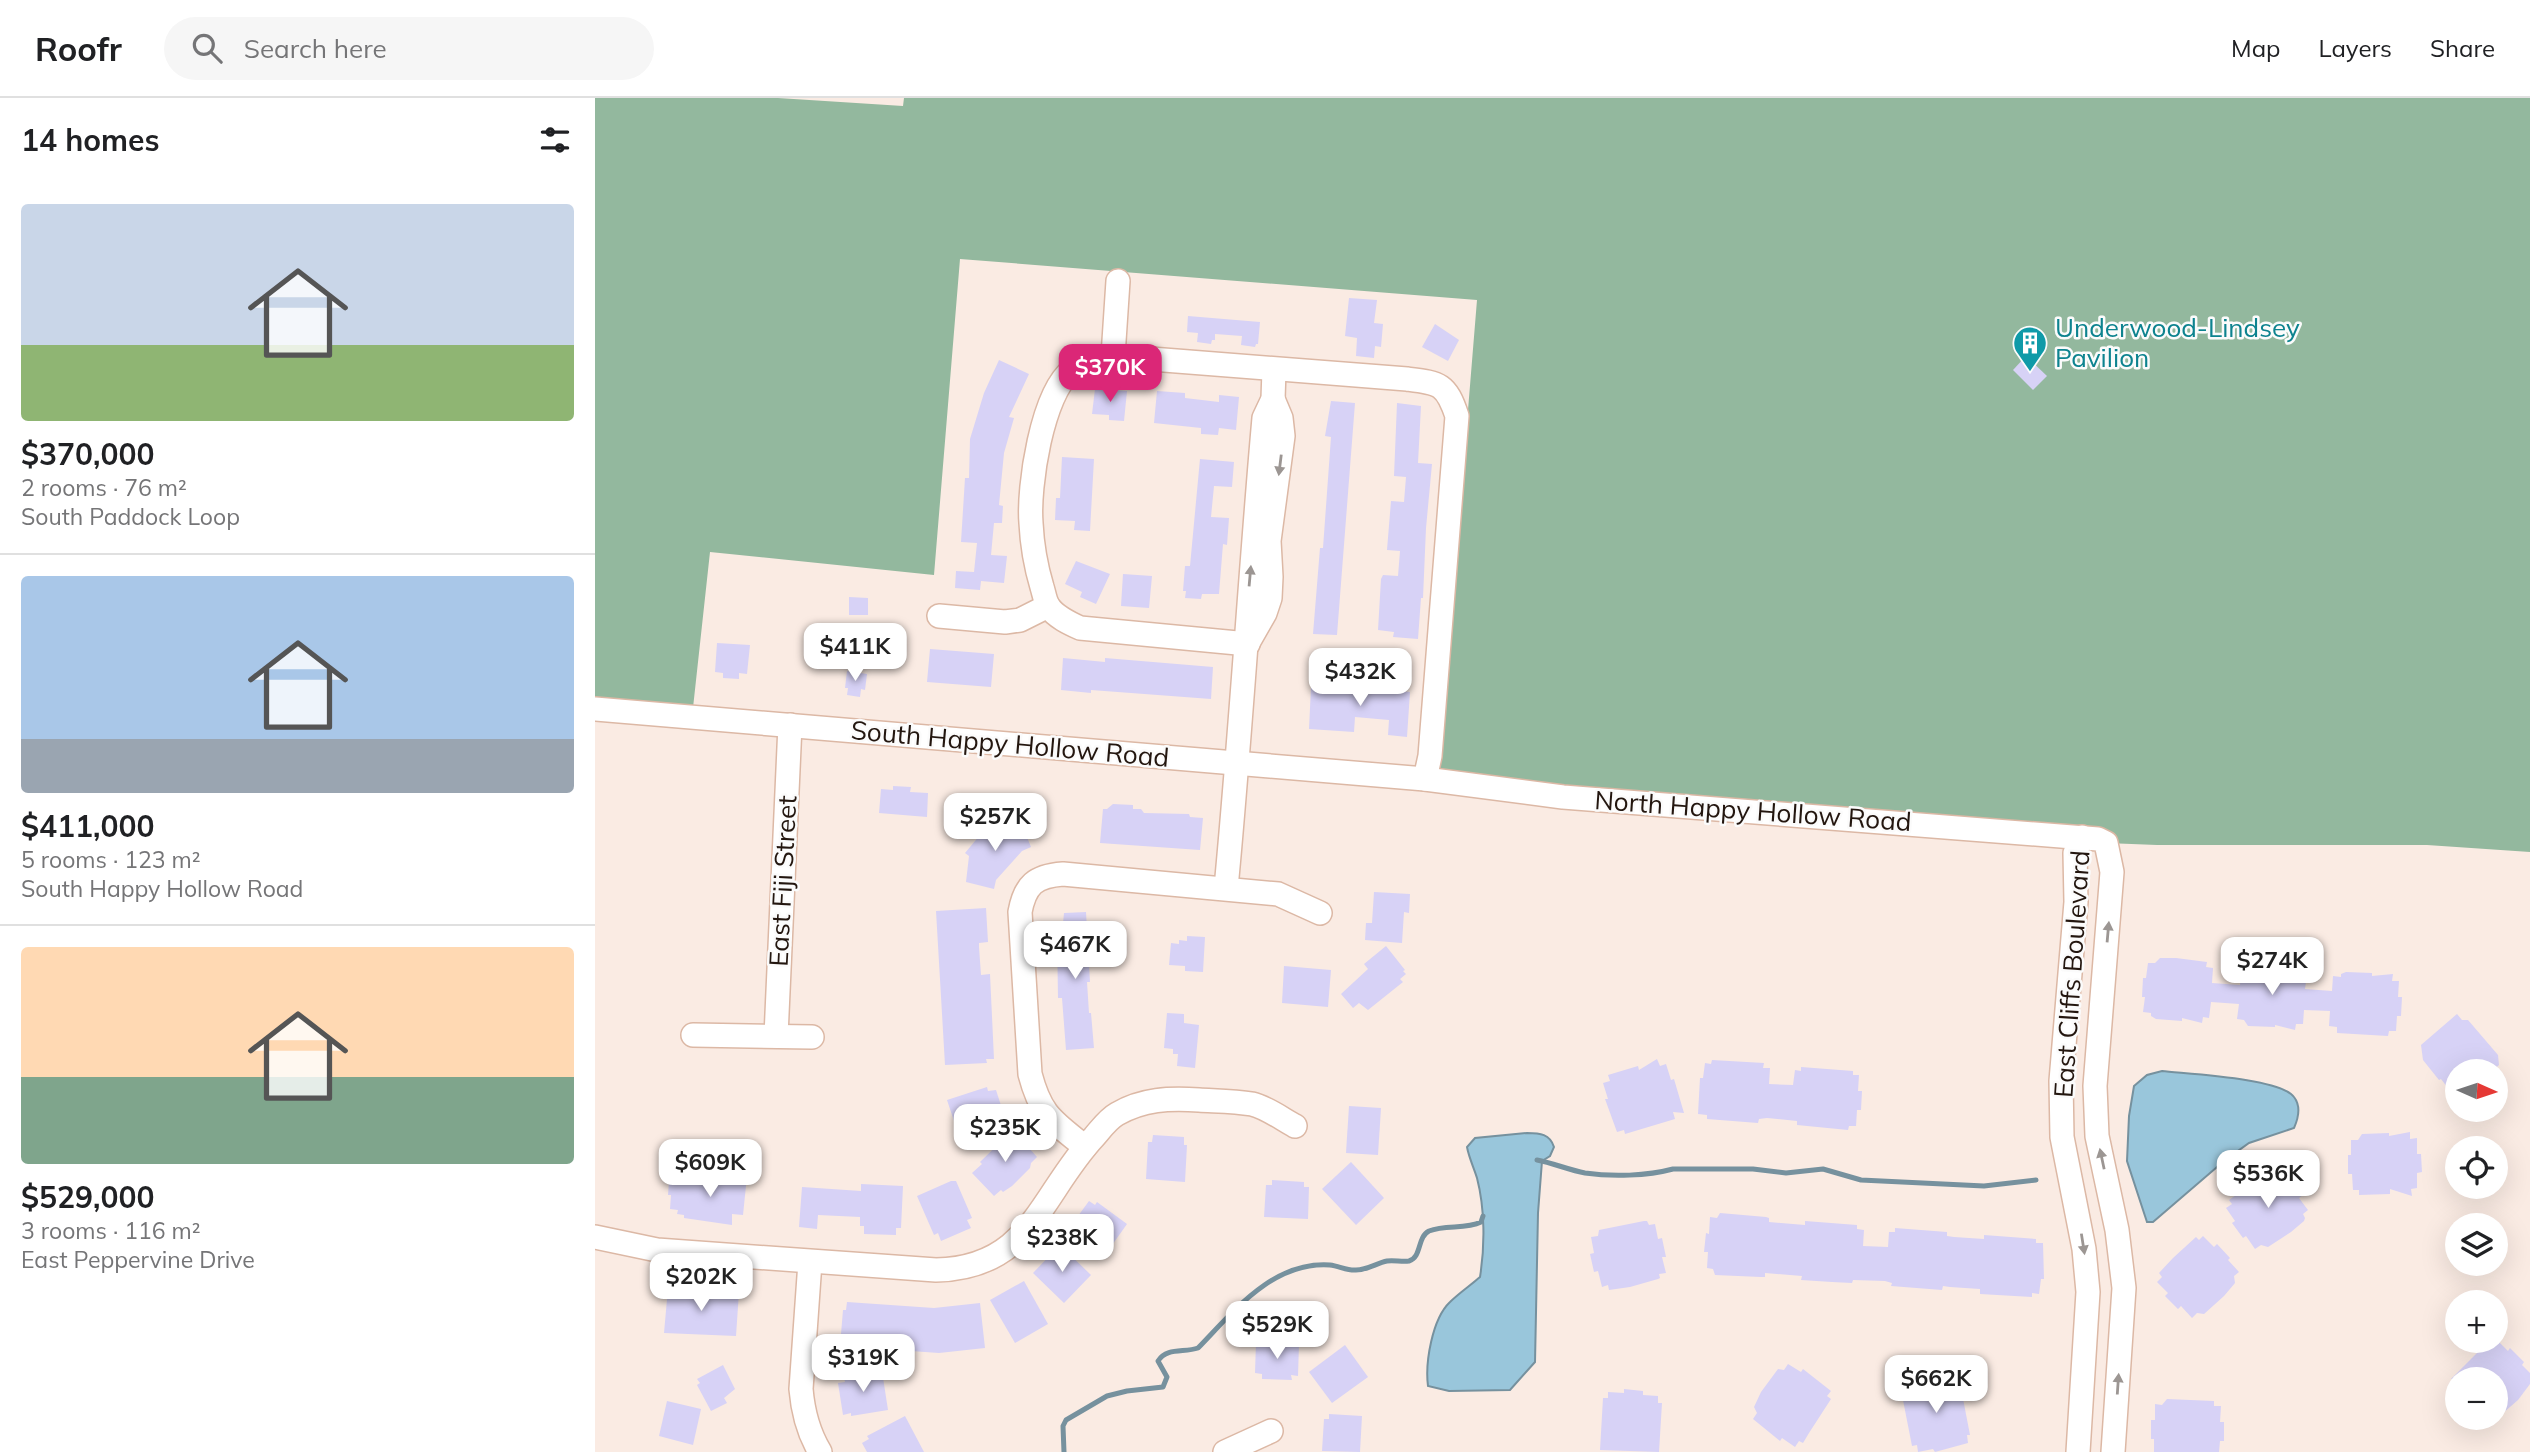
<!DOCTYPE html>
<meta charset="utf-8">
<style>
body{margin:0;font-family:Mulish,sans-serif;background:#f6f6f6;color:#202124;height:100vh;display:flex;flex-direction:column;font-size:26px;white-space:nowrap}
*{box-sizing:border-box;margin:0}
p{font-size:23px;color:#757577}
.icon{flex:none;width:38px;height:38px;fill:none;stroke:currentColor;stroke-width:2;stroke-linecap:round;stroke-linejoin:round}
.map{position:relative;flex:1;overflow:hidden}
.drawer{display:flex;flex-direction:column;background:#fff;width:595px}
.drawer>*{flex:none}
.needle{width:46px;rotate:93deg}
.tools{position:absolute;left:1850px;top:961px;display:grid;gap:14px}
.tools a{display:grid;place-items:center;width:63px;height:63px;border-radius:50%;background:#fff;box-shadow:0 7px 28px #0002;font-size:35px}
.price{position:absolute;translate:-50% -60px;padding:0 16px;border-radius:14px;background:#fff;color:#222;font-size:23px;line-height:46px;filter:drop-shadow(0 2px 4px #0008)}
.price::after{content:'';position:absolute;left:50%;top:42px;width:21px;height:16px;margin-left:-10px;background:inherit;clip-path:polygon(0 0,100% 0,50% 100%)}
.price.active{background:#db2777;color:#fff}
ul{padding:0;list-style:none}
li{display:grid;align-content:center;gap:14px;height:371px;padding:0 21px}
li+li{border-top:2px solid #e0e0e0}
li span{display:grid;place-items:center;height:217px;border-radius:7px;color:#555}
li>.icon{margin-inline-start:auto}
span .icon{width:126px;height:126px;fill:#fffc;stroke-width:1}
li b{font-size:30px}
h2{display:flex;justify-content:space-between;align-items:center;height:84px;padding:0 21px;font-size:30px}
header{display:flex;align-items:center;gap:42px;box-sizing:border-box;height:98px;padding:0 35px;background:#fff;border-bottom:2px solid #e0e0e0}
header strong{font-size:33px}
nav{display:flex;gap:38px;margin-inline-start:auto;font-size:24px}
.search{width:490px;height:63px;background:#f6f6f6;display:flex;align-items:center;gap:18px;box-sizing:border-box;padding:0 24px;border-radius:38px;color:#757577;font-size:26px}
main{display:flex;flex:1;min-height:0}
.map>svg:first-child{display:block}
.forest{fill:#93b89e}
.water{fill:#99c6db;stroke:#76919e;stroke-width:2}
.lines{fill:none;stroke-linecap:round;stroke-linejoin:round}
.stream{stroke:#76919e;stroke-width:5}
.building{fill:#d7d2f6}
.minor-casing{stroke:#dcb8a5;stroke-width:26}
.minor{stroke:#fff;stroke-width:23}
.oneway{fill:#9c9693}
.labels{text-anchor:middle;stroke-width:5;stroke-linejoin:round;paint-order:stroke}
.culture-label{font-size:26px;fill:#0d838f;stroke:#fbfbfb;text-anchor:start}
.street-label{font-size:26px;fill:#23160f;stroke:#fbfbfb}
</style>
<header>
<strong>Roofr</strong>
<div class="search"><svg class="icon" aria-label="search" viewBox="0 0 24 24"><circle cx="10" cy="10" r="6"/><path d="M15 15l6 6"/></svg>Search here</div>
<nav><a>Map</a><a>Layers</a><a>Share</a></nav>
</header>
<main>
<section class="drawer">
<h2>14 homes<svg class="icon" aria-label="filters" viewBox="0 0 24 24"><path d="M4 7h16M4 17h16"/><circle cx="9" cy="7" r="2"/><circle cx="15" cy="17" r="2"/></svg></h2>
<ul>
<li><span style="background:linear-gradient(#c9d6e8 65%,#8fb573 0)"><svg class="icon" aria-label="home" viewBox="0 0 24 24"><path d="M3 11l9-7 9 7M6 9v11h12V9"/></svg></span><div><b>$370,000</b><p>2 rooms · 76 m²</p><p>South Paddock Loop</p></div></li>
<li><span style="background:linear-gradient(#a9c7e8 75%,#9aa5b1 0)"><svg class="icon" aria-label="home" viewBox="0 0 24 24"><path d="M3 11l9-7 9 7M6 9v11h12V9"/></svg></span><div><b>$411,000</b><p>5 rooms · 123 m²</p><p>South Happy Hollow Road</p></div></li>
<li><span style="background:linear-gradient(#ffd9b3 60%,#7fa58c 0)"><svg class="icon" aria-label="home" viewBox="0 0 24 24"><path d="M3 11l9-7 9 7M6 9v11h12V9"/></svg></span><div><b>$529,000</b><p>3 rooms · 116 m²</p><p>East Peppervine Drive</p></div></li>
</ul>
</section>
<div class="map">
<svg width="1935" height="1354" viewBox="0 0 1935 1354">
<rect width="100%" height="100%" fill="#faebe3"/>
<polygon class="forest" points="0,0 183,0 308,8 309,0 1935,0 1935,754 1832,747 1562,747 1511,745 830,681 862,318 873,312 882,202 365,161 339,477 115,454 97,619 0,611"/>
<g class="water">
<path d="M 1567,973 C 1593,976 1685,980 1699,999 C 1706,1008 1703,1021 1699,1030 L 1654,1045 L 1629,1063 L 1558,1124 L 1552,1124 L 1550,1118 L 1532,1063 L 1534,1018 L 1539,988 L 1552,977 Z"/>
<path d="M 932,1035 C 945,1035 955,1036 959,1049 L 955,1058 L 947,1063 L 943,1115 L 940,1264 L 915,1292 L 854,1293 L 833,1288 C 830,1265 837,1221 855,1204 C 864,1195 876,1187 885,1179 C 890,1148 890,1111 882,1080 C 879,1070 874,1060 872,1049 L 880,1040 Z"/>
</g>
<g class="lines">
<g class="stream">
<path d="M 942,1062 C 958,1065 974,1072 990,1075 C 1017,1079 1052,1078 1078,1071 L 1158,1071 L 1191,1075 L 1228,1071 L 1266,1082 L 1389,1088 L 1441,1082"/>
<path d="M 469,1354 L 468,1328 L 471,1322 L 512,1298 L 532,1293 L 568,1289 L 572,1279 L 563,1263 C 572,1249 589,1255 603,1250 C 639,1213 678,1163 735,1167 C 744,1168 753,1173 761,1172 C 772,1172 782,1165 792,1163 C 799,1162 807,1164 814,1163 C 827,1159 822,1139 834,1133 C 851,1126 870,1132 886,1124 L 888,1118"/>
</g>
</g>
<g class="building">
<polygon points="754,200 782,202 779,225 788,226 786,249 780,248 779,260 761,258 762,240 750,238"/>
<polygon points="593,218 665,224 663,246 661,246 660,249 646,247 647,238 620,236 620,242 617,242 616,246 602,244 603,235 592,234"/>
<polygon points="840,226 864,242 853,263 827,249"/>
<polygon points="1431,258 1452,278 1438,292 1418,272"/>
<polygon points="404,262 434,276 414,319 419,320 409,355 404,407 408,408 407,425 399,425 396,457 412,458 409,485 386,483 385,492 360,490 361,473 379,474 382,445 366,444 370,380 374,380 375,341 389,295"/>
<polygon points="500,291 532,293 529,323 514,322 514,317 497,316"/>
<polygon points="562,293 590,295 590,300 624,304 624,297 644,299 641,332 624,330 623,337 606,336 606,330 559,325"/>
<polygon points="736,303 760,305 742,537 718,536 725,450 728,450 736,339 730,338"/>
<polygon points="802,305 826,308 823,365 837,366 831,430 828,500 826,500 823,541 798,539 799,534 783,532 786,481 788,477 803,478 805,453 792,452 796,403 809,404 811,379 799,378"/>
<polygon points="467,359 499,361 495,433 479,432 480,423 460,422 461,400 465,400"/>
<polygon points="605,361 639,364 637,389 619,388 616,419 634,420 632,447 628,446 624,496 607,496 606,501 590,500 591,493 588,493 590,468 595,468"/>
<polygon points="481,463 515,476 501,506 485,499 487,494 470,486"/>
<polygon points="528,476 557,478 554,510 526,508"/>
<polygon points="254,499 273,500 273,517 254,517"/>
<polygon points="122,545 155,547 152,576 144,575 144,581 128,580 128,575 120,574"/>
<polygon points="335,551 399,556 396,589 332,584"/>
<polygon points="468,560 510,564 510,560 618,569 616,601 496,592 496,595 466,592"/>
<polygon points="252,573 272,576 270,592 266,591 265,599 252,597 253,590 250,590"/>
<polygon points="791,583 806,584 806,593 815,594 812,639 793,637 794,622 760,619 759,634 714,631 716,589 791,592"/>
<polygon points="298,688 316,689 315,694 333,695 332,719 284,715 286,691 298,692"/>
<polygon points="518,706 538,707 538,711 546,711 549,715 594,716 595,719 608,720 605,752 505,745 508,711 512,711"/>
<polygon points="425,722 436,749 427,753 401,782 399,791 371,784 374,758 370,755 395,725 400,729"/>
<polygon points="779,794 815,796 814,815 809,814 807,845 770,842 771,825 777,825"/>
<polygon points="391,810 393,844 384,845 384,849 386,877 395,876 399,961 391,961 392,965 350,967 341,813"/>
<polygon points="491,814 495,884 492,884 494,915 496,915 499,950 471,952 467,900 463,900 462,836 467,836 469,815"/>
<polygon points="592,838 610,839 608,874 590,873 590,868 574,867 576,845 584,846 584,842 592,843"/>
<polygon points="791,848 810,872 808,873 811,876 805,881 808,884 773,912 764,905 758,910 746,896 773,871 769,866"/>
<polygon points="1565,860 1581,860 1612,864 1611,869 1618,870 1617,885 1645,887 1646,871 1653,872 1658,866 1684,875 1705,868 1704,875 1712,876 1710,891 1737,893 1738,878 1746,879 1746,876 1751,874 1777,875 1777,878 1798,876 1797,883 1804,883 1803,899 1807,899 1806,918 1802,918 1801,933 1794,933 1793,938 1742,935 1742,929 1734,928 1735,913 1709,912 1708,926 1701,926 1700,932 1680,927 1680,929 1653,928 1649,922 1642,921 1644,906 1616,904 1614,920 1608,919 1607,925 1587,920 1587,923 1561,921 1556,918 1556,915 1548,914 1550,899 1547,899 1548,880 1551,880 1553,865 1560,865"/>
<polygon points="689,868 736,872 733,909 687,905"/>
<polygon points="572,915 589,916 589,925 604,927 600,970 582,968 583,956 578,956 578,951 569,950"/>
<polygon points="1862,916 1867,922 1873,922 1903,957 1904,967 1897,973 1862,973 1862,1002 1846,981 1844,982 1828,962 1826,947"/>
<polygon points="1062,961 1065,968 1071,966 1076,982 1079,981 1089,1015 1078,1014 1080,1021 1030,1036 1029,1032 1022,1034 1010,1001 1013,1001 1008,985 1015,983 1013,977 1043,968 1044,972"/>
<polygon points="1117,962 1169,965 1168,970 1175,970 1174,986 1198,987 1200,972 1206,973 1206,969 1258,973 1258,977 1264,977 1263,993 1267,993 1266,1012 1262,1012 1261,1028 1254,1028 1253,1032 1202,1027 1202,1023 1172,1020 1164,1021 1163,1025 1112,1021 1112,1017 1103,1016 1105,980 1108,980 1110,965 1116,966"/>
<polygon points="392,989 393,993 401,992 411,1023 364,1038 352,1002"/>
<polygon points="754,1008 786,1010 783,1057 751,1055"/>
<polygon points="418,1032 442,1059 436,1065 435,1070 417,1088 408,1094 406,1092 399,1098 377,1075 387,1066 385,1064"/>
<polygon points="1815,1034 1815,1041 1822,1040 1822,1056 1826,1056 1827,1074 1822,1075 1822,1090 1816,1091 1817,1098 1795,1091 1795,1096 1764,1097 1764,1092 1758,1092 1757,1076 1753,1076 1753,1057 1756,1057 1756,1042 1763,1042 1767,1036 1794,1035 1794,1038"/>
<polygon points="558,1037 589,1039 589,1047 592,1047 590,1084 551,1081 553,1044 557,1044"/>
<polygon points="756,1064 789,1100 761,1127 727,1091"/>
<polygon points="1684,1071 1693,1084 1697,1082 1708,1097 1704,1100 1713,1112 1708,1116 1710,1120 1709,1123 1696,1134 1673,1149 1666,1147 1660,1151 1651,1138 1648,1140 1637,1125 1640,1123 1631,1110 1637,1106 1634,1102 1676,1072 1678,1075"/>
<polygon points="123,1075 152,1078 148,1117 137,1116 137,1127 89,1120 89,1117 82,1116 83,1112 75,1111 76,1097 73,1097 74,1083 122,1087"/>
<polygon points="677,1082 709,1084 709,1089 714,1089 713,1121 669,1119 671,1087 677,1087"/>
<polygon points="356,1083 361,1083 377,1120 372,1122 376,1130 346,1143 343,1135 339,1137 322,1098"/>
<polygon points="266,1086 308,1088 306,1130 301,1130 301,1137 269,1136 269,1128 265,1128 265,1119 223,1117 222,1131 204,1129 207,1089 266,1093"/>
<polygon points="494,1103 500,1107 502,1104 532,1126 510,1157 477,1134 479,1132 475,1129"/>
<polygon points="1125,1115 1171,1119 1174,1120 1174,1124 1210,1127 1210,1123 1262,1127 1262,1131 1269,1132 1268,1148 1293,1149 1294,1134 1300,1134 1300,1130 1352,1134 1352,1138 1359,1139 1389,1141 1389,1137 1441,1141 1441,1145 1448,1145 1449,1181 1446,1181 1444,1196 1437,1195 1437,1199 1385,1196 1385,1191 1355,1189 1348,1188 1347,1192 1296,1188 1297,1185 1290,1183 1258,1182 1257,1185 1237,1184 1206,1182 1207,1178 1170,1175 1170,1179 1166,1179 1120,1177 1118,1171 1112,1170 1113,1154 1109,1154 1111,1135 1114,1136 1115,1119 1122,1120"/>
<polygon points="1049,1123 1052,1123 1054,1127 1060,1126 1063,1141 1067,1140 1071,1159 1067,1159 1071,1175 1064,1176 1065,1180 1063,1181 1035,1189 1014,1192 1013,1187 1007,1189 1003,1173 999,1174 995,1156 999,1155 996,1139 1003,1138 1004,1132"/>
<polygon points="1608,1138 1619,1149 1622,1146 1635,1160 1633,1162 1644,1174 1639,1178 1640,1185 1629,1198 1609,1216 1602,1215 1597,1220 1586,1208 1583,1211 1570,1198 1573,1195 1562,1184 1567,1179 1564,1175 1578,1160 1601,1139 1604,1142"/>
<polygon points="465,1147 496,1177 469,1205 438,1175"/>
<polygon points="429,1183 453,1226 420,1245 395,1202"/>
<polygon points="73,1190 100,1191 100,1195 144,1194 141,1238 69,1235"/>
<polygon points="252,1204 339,1210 385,1205 390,1250 344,1255 245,1248 248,1212 251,1212"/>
<polygon points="1902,1242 1913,1253 1915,1250 1929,1264 1927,1267 1935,1275 1935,1286 1923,1302 1900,1322 1900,1281 1856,1281 1894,1243 1897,1246"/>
<polygon points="661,1244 704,1246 703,1278 696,1277 697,1282 667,1281 667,1276 660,1275"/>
<polygon points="750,1247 773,1279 737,1305 714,1274"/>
<polygon points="1193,1266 1206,1274 1208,1271 1236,1293 1232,1298 1236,1301 1214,1335 1208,1345 1204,1343 1200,1349 1187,1340 1185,1343 1158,1321 1162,1315 1159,1309 1166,1294 1183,1271 1189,1272"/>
<polygon points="128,1267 140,1291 129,1300 132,1305 116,1313 102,1287 105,1285 102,1281"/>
<polygon points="287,1273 293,1312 256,1318 256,1315 248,1317 243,1285 250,1284 249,1280"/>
<polygon points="1343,1279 1344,1283 1360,1279 1361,1286 1365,1285 1375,1337 1372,1337 1373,1345 1340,1354 1338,1351 1323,1354 1322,1347 1317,1348 1307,1297 1312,1296 1311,1289 1326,1286 1325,1282"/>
<polygon points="1029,1291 1048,1293 1048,1297 1063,1298 1063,1305 1067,1305 1064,1354 1005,1352 1008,1300 1013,1300 1013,1294 1029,1295"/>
<polygon points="1572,1301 1619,1303 1619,1308 1626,1308 1625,1324 1629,1324 1629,1343 1625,1343 1624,1354 1559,1354 1559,1341 1556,1341 1556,1322 1560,1322 1560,1306 1567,1307"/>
<polygon points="72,1303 106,1311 98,1347 64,1338"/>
<polygon points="734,1316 767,1318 765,1354 727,1353 729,1321 734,1321"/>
<polygon points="310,1318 329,1354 272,1354 267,1345 274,1341 272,1338"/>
</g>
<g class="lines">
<g class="minor-casing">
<g id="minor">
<polyline points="518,258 523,183"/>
<polyline points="344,518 410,524 425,522 453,508"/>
<polyline points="654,543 670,515 675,500 676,479 674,443 688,338 686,320 678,301"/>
<path d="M 653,546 L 485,530 C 474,525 461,519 454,509 C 450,504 449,495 447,489 C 441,469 437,446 436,425 C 433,389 447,295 477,272 C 489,263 504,261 518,258 L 812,281 C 844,285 851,285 862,318 L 835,658 L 830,681"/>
<polyline points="0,611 830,681 968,699 1503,741 1511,745 1517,774 1500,988 1502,1038 1522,1132 1529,1190 1518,1354"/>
<path d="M 631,790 C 646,633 655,477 669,320 L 678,301 L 679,272"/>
<polyline points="98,937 217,939"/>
<polyline points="181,938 195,627"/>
<path d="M 490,1049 C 458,1023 446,1018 435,976 L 425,814 C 430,787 440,778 468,776 L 683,796 L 725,815"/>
<path d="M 0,1139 L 62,1152 L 341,1172 C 436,1170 445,1097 499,1039 C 506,1031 513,1021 522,1016 C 548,1001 574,1000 604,1002 C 621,1003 640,1003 657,1006 C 671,1009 687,1021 700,1028"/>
<path d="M 215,1164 L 206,1291 C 208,1315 213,1334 225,1354"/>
<polyline points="630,1354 676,1333"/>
<polyline points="1483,1354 1493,1194 1489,1151 1467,1039 1466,983 1481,804 1480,755 1487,739"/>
</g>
</g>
<use href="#minor" class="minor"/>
</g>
<defs><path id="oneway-solid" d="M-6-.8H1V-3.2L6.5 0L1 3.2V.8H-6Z" transform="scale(1.75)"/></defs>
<g class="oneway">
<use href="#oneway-solid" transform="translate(685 367) rotate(97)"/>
<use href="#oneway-solid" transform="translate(655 478) rotate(-85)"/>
<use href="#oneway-solid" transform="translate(1513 834) rotate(-85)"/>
<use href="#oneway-solid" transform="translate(1507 1061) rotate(-102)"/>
<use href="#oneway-solid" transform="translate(1488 1146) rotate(81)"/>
<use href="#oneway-solid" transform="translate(1523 1286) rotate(-86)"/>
</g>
<defs>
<g id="building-pin" transform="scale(1.75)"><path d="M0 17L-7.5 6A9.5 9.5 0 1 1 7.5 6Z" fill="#0f9aa8" stroke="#fbfbfb"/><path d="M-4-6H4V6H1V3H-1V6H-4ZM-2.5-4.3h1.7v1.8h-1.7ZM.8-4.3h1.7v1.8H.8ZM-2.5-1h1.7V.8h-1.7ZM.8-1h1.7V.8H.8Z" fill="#fff"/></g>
</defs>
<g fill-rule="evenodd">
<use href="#building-pin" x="1435" y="245"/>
</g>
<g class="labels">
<g class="culture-label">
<text x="1460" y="239">Underwood-Lindsey<tspan x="1460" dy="30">Pavilion</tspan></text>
</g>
<g class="street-label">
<text transform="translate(415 646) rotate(5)" y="9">South Happy Hollow Road</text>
<text transform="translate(1158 713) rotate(4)" y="9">North Happy Hollow Road</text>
<text transform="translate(188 783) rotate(-87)" y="9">East Fiji Street</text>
<text transform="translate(1477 876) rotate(-86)" y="9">East Cliffs Boulevard</text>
</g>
</g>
</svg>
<div class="tools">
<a><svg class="needle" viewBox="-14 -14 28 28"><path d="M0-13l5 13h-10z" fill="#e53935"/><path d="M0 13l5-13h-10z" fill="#757577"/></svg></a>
<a><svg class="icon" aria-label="locate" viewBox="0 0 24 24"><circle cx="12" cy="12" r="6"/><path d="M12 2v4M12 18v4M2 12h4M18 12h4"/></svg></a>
<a><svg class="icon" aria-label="layers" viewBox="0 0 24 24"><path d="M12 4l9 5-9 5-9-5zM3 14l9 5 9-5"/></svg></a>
<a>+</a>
<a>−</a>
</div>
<b class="price active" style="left:515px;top:306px">$370K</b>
<b class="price" style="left:260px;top:585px">$411K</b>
<b class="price" style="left:765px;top:610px">$432K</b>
<b class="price" style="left:400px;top:755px">$257K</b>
<b class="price" style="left:480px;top:883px">$467K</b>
<b class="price" style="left:1677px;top:899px">$274K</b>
<b class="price" style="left:410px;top:1066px">$235K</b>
<b class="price" style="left:115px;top:1101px">$609K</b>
<b class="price" style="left:1673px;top:1112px">$536K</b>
<b class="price" style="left:467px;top:1176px">$238K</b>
<b class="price" style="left:106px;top:1215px">$202K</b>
<b class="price" style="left:682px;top:1263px">$529K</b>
<b class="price" style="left:268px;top:1296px">$319K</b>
<b class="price" style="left:1341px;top:1317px">$662K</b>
</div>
</main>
